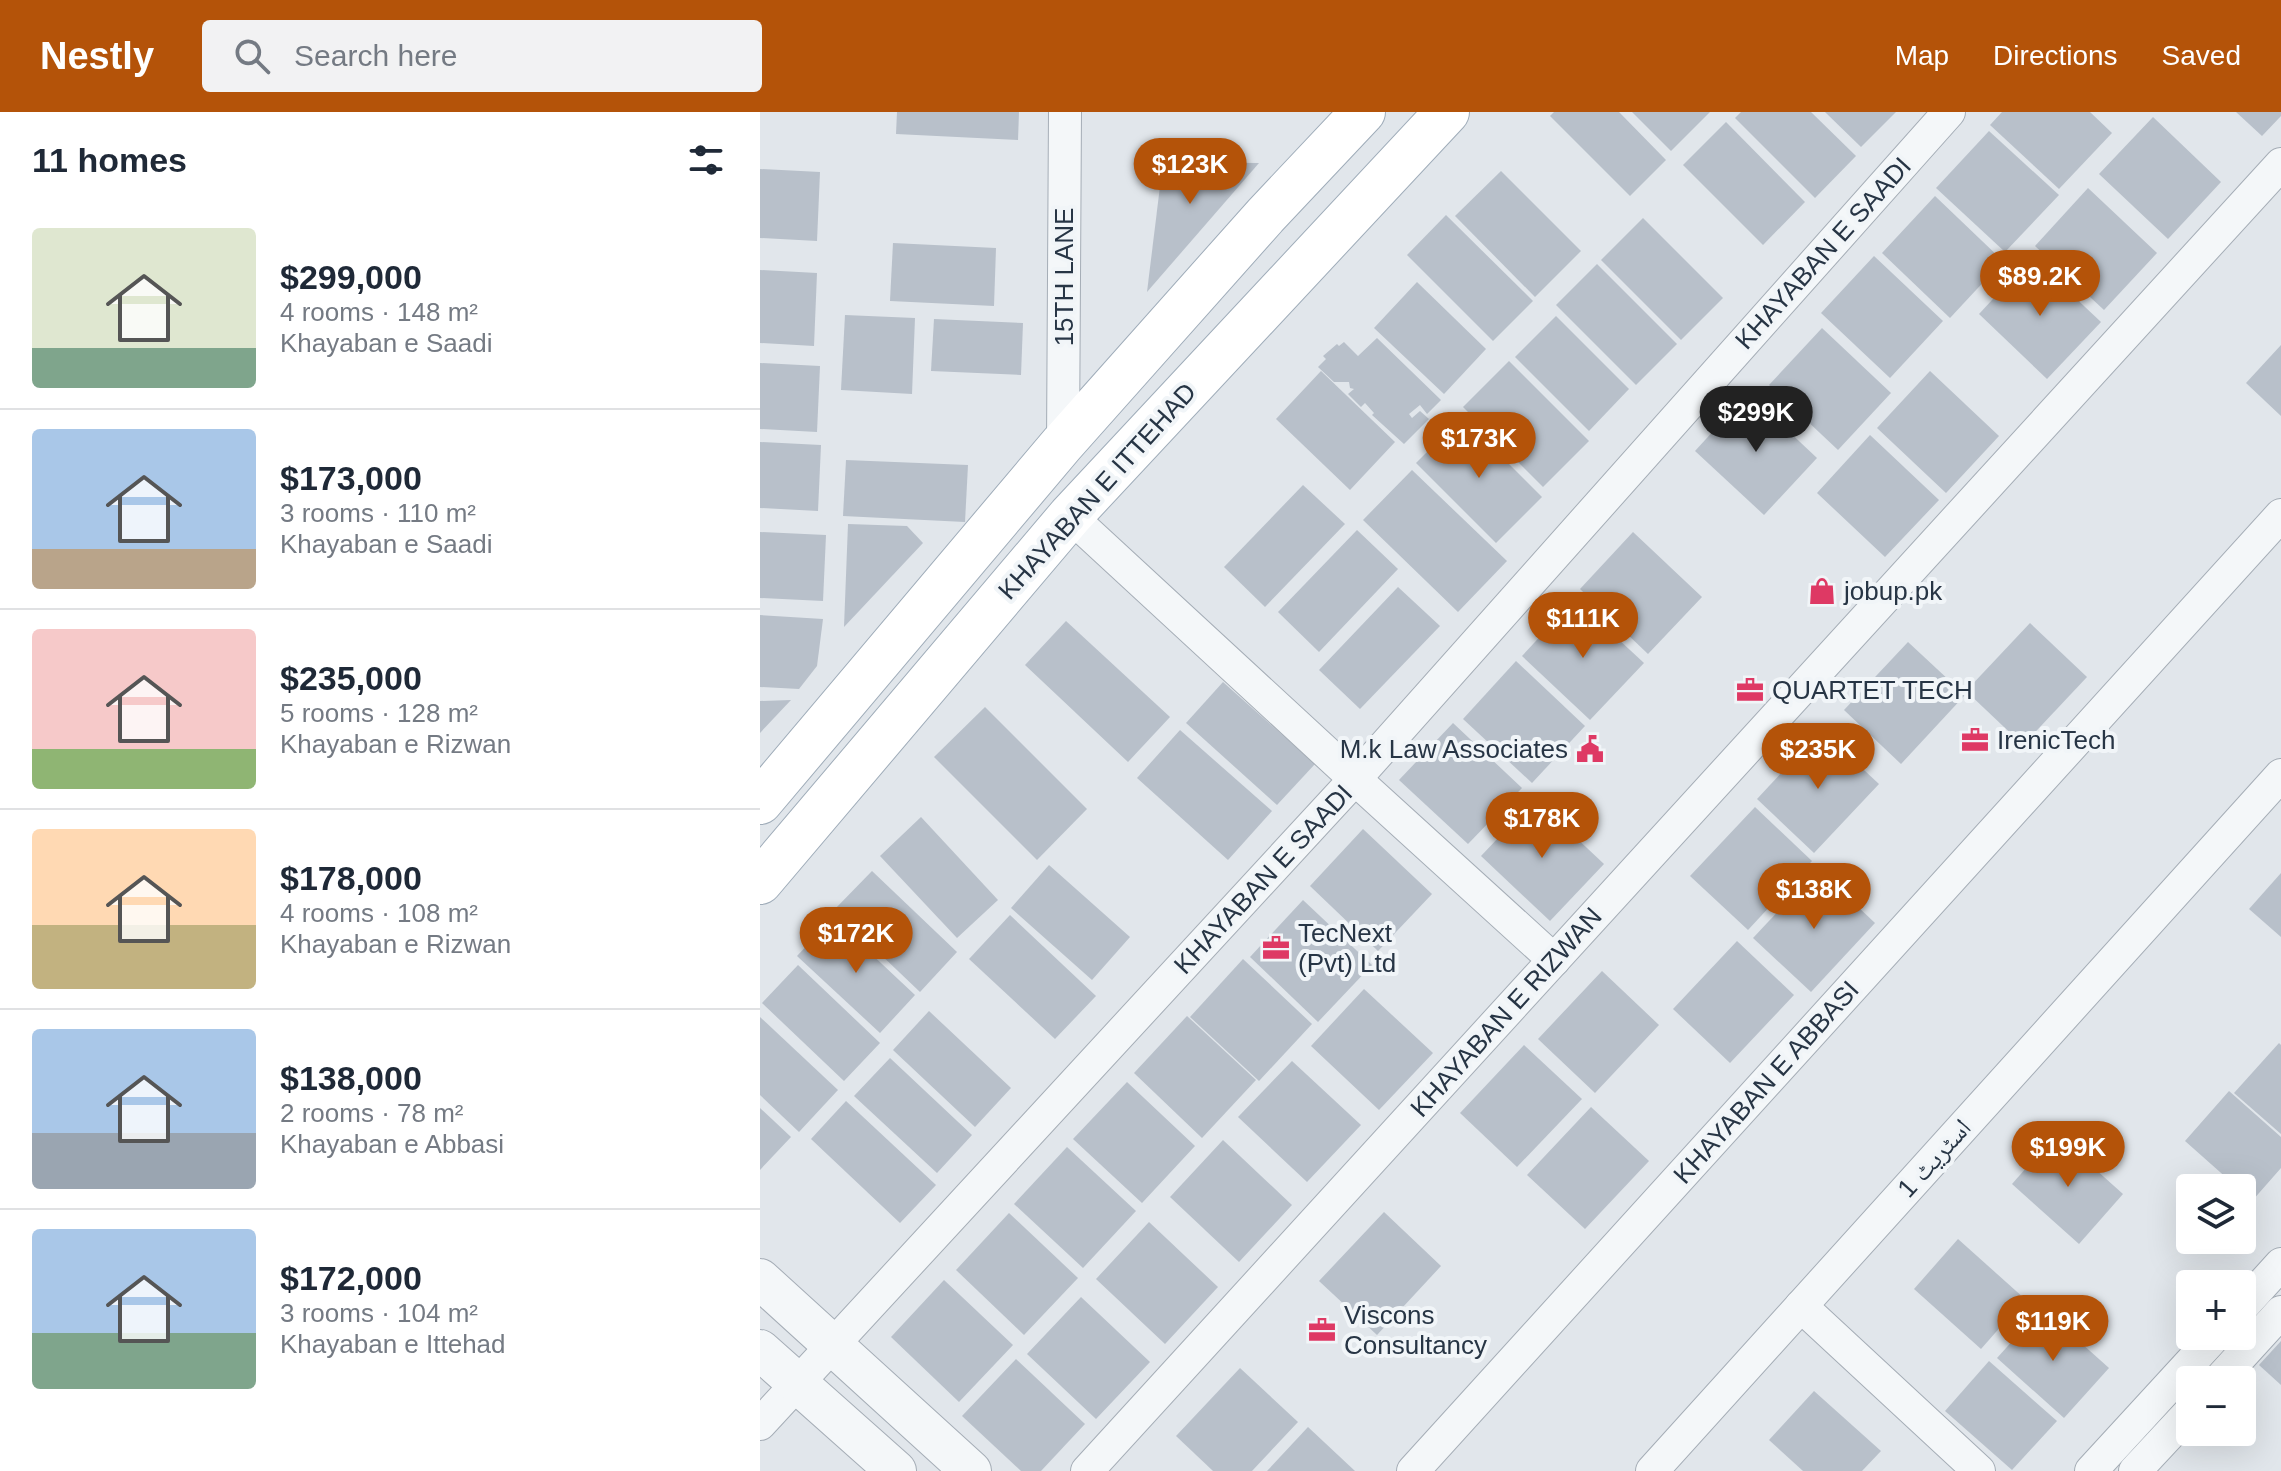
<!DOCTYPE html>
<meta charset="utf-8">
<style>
body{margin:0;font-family:Helvetica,"Noto Naskh Arabic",sans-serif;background:#f2f2f3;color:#1f2937;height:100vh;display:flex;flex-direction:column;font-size:30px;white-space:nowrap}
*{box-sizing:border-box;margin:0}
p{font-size:26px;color:#747a83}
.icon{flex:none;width:44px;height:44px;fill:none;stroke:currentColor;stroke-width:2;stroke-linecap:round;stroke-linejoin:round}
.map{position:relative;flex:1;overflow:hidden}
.sheet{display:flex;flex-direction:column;background:#fff;width:760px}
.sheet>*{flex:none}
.tools{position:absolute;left:1416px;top:1062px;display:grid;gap:16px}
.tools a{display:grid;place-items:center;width:80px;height:80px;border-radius:8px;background:#fff;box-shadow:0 8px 32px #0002;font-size:40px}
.price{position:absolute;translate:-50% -68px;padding:0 18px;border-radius:28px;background:#b45309;color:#fff;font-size:26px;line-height:52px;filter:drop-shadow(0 2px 4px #0008)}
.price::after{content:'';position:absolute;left:50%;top:48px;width:24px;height:18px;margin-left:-12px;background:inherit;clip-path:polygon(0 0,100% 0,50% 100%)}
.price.active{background:#222;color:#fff}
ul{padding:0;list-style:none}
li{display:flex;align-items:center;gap:24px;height:200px;padding:0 32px}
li+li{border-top:2px solid #e0e1e3}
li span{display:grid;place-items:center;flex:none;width:224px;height:160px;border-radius:8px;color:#555}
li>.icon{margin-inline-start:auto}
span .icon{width:96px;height:96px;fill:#fffc;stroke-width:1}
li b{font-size:34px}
h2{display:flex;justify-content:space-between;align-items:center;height:96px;padding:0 32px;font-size:34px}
header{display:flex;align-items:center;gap:48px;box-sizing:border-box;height:112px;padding:0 40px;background:#b45309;color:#fff}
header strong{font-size:38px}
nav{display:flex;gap:44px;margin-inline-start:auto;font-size:28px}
.search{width:560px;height:72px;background:#f2f2f3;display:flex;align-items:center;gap:20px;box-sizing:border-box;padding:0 28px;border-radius:8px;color:#747a83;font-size:30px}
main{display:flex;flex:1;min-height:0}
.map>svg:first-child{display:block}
.building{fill:#b8c0ca}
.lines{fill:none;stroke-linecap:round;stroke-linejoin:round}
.minor-casing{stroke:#a5adb6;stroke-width:34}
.tertiary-casing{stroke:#a5adb6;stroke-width:42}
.primary-casing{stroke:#9facb9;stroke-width:46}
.minor{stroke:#f4f7f9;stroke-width:32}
.tertiary{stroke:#f4f7f9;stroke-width:40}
.primary{stroke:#fff;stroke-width:44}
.labels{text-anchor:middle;stroke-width:8;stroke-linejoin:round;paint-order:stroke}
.street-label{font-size:26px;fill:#273545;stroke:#f1f5f8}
.poi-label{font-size:26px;fill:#273545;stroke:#f1f5f8;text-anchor:start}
</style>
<header>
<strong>Nestly</strong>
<div class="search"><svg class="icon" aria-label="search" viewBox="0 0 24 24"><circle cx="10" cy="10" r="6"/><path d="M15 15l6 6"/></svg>Search here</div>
<nav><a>Map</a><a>Directions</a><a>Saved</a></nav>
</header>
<main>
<section class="sheet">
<h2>11 homes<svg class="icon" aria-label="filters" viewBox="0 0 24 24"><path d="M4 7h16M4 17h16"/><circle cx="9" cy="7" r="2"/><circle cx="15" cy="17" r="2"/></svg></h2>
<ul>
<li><span style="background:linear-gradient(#dfe7d0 75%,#7fa58c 0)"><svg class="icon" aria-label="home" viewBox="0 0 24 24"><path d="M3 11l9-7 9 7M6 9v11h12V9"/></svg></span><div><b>$299,000</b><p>4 rooms · 148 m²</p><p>Khayaban e Saadi</p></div></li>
<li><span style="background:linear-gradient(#a9c7e8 75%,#b9a48a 0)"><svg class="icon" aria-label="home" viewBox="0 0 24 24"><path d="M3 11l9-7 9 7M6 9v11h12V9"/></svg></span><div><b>$173,000</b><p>3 rooms · 110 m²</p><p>Khayaban e Saadi</p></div></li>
<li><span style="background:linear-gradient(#f6c9c9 75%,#8fb573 0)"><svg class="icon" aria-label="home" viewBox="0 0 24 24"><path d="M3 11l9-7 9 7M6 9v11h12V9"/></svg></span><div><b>$235,000</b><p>5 rooms · 128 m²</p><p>Khayaban e Rizwan</p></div></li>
<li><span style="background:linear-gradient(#ffd9b3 60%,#c2b280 0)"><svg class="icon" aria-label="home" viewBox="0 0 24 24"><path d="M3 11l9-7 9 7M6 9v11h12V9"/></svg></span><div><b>$178,000</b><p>4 rooms · 108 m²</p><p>Khayaban e Rizwan</p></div></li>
<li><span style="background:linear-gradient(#a9c7e8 65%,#9aa5b1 0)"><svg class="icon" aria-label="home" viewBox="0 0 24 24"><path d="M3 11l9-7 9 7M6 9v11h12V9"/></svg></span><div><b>$138,000</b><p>2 rooms · 78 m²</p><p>Khayaban e Abbasi</p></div></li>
<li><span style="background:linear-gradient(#a9c7e8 65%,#7fa58c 0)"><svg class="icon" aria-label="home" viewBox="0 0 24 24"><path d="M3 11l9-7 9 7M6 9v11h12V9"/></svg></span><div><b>$172,000</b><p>3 rooms · 104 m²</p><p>Khayaban e Ittehad</p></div></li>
</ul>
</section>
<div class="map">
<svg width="1521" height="1359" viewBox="0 0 1521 1359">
<rect width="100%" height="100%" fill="#e1e6eb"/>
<g class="building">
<polygon points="137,0 259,0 258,28 136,22"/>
<polygon points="794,0 859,0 906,48 870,84 790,4"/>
<polygon points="872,0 950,0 911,39"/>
<polygon points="981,0 1051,0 1096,44 1055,86 975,6"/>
<polygon points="1065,0 1136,0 1101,35"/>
<polygon points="1242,0 1330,0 1352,21 1299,77 1230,13"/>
<polygon points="1476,0 1521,0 1521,4 1502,24"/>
<polygon points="1393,5 1461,70 1408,127 1339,62"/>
<polygon points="966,10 1045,90 1003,133 923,53"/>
<polygon points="1229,19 1299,83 1245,140 1176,76"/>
<polygon points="403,50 499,51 387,180"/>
<polygon points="0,57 60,60 57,129 0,126"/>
<polygon points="741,59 821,139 775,185 695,104"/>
<polygon points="1328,76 1397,141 1344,198 1275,134"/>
<polygon points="1175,84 1243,149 1190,206 1122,141"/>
<polygon points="686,103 773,189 733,229 647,143"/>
<polygon points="883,106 963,186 921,228 841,148"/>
<polygon points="133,131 236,136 234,194 130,189"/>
<polygon points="1114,144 1183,209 1130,266 1061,201"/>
<polygon points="1272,145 1341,210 1287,267 1219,202"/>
<polygon points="837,152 917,232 876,273 796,193"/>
<polygon points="0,158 57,161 54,234 0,231"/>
<polygon points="657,170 726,237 684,282 614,216"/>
<polygon points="85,203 155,206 152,282 81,278"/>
<polygon points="796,204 869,277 829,319 755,245"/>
<polygon points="174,207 263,211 261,263 171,259"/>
<polygon points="1062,216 1131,281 1078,338 1009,273"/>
<polygon points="617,226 681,288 667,302 660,293 649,302 652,306 660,299 669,307 644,332 612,303 614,301 605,291 601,295 588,282 594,277 590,276 589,270 574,270 558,255 566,247 563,244 577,232 579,234 584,230 598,244"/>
<polygon points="1521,233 1521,304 1486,271"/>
<polygon points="749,249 829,329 783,375 703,295"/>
<polygon points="0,251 60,254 57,320 0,317"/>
<polygon points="561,259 635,330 590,378 516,307"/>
<polygon points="1170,259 1239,324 1186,381 1117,316"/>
<polygon points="988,281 1057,346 1004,403 935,339"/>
<polygon points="702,305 782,385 736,431 656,351"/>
<polygon points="1110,323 1179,388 1125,445 1057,381"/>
<polygon points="0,330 61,333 58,399 0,396"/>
<polygon points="86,348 208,353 205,410 83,404"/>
<polygon points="652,358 747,449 698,500 603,408"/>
<polygon points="543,373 585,412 505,495 464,455"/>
<polygon points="88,412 147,414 163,431 84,515"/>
<polygon points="597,418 638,457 559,540 518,500"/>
<polygon points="0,420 66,423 63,489 0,486"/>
<polygon points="873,420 942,485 888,542 820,477"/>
<polygon points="638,475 680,514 600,597 559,558"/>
<polygon points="815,487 884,551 830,608 762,544"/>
<polygon points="0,503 63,507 57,554 39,577 0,575"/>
<polygon points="306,509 410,605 368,650 265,553"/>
<polygon points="1270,511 1327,565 1263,633 1206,579"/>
<polygon points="1148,530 1205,583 1141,652 1084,598"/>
<polygon points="756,549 825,614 772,671 703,607"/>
<polygon points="463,570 555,652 517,693 426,611"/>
<polygon points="31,588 0,621 0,589"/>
<polygon points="225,595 327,697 277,748 174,645"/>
<polygon points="693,611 762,676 708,732 639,668"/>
<polygon points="420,618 512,699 468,748 377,666"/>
<polygon points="1061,618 1119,672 1054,741 997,687"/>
<polygon points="775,687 844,752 790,809 721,744"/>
<polygon points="995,695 1052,749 988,818 930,764"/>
<polygon points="161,705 238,788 197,826 120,744"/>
<polygon points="603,717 672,782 618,839 550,774"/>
<polygon points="289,753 370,825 332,868 251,796"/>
<polygon points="1058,757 1115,811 1051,880 993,826"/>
<polygon points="112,759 197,840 160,880 74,798"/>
<polygon points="1521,761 1521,825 1489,797"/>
<polygon points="543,788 612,853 558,910 490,845"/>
<polygon points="250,803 336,884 295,927 209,847"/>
<polygon points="73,806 155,883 120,921 37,844"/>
<polygon points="977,829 1034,883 970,951 913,897"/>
<polygon points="483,847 552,912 499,969 430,905"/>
<polygon points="38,853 120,931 84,969 2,891"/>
<polygon points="842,859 899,913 835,981 778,927"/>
<polygon points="604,877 673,941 619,998 551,934"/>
<polygon points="169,899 251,976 215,1015 133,938"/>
<polygon points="427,904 496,968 442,1026 374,961"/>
<polygon points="0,905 78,978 39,1020 0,983"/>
<polygon points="1519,931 1521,933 1521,1022 1474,981"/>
<polygon points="764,933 822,987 757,1055 700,1001"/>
<polygon points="130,946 212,1023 177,1061 94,984"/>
<polygon points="532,949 601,1013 547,1070 478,1005"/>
<polygon points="367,970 435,1034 382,1091 313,1027"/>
<polygon points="1469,979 1521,1025 1521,1056 1492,1089 1482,1080 1482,1076 1478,1076 1425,1029"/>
<polygon points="86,989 176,1073 140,1111 51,1027"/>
<polygon points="831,995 889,1049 825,1117 767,1063"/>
<polygon points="0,996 31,1025 0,1058"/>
<polygon points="1296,1022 1363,1082 1319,1132 1252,1072"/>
<polygon points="463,1028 532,1093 479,1150 410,1085"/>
<polygon points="307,1035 376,1099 323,1156 254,1092"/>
<polygon points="624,1100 681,1154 617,1223 559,1169"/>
<polygon points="249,1101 318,1166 264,1223 196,1158"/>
<polygon points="389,1110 458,1175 405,1232 336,1167"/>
<polygon points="1198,1127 1265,1187 1221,1237 1154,1177"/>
<polygon points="184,1168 253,1233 199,1290 131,1225"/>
<polygon points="321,1185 390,1250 336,1307 267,1242"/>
<polygon points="1282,1196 1349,1256 1304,1306 1237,1246"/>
<polygon points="1521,1229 1521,1273 1499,1253"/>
<polygon points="256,1247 325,1312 281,1359 261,1359 202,1304"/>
<polygon points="1229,1249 1297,1309 1252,1358 1185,1299"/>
<polygon points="480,1256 538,1310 492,1359 453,1359 416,1324"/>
<polygon points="1054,1279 1121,1339 1102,1359 1043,1359 1009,1328"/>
<polygon points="548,1315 595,1359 507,1359"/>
</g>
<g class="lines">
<g class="minor-casing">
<g id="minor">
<polyline points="303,331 305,0"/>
<polyline points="310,404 595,667 794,848"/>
<polyline points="1041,1194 1219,1359"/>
<polyline points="1482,1195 1521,1152"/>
<polyline points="1459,1268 1521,1200"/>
<polyline points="0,1312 595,667 1189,0"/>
<polyline points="327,1359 1521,52"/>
<polyline points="653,1359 1521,403"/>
<polyline points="892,1359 1521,663"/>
<polyline points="1331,1359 1455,1224"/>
<polyline points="1375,1359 1430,1300"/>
</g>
</g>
<g class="tertiary-casing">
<g id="tertiary">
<polyline points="0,1167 211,1359"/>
<polyline points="0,1238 136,1359"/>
</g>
</g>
<g class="primary-casing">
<g id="primary">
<polyline points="0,690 303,331 505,104 603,0"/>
<polyline points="0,770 310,404 687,0"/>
</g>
</g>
<use href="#minor" class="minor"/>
<use href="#tertiary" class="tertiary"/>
<use href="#primary" class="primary"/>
</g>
<defs>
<g id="shop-bare" transform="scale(2.16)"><path d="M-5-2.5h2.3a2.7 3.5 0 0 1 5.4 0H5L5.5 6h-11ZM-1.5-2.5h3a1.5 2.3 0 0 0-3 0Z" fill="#de3964" stroke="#f1f5f8" stroke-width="2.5" paint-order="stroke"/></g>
<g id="office-bare" transform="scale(2.16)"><path d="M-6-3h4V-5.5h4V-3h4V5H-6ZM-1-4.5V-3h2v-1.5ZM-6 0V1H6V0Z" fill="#de3964" stroke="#f1f5f8" stroke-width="2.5" paint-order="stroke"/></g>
<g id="civic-bare" transform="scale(2.16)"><path d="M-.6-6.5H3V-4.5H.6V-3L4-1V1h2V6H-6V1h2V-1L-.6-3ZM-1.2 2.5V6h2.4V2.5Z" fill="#de3964" stroke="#f1f5f8" stroke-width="2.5" paint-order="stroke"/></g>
</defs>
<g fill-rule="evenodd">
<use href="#shop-bare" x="1062" y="479"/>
<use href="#office-bare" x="990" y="578"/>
<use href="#office-bare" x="1215" y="628"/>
<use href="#civic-bare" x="830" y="637"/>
<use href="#office-bare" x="516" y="836"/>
<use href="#office-bare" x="562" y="1218"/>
</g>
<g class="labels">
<g class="street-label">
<text transform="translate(1063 141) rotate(-48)" y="9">KHAYABAN E SAADI</text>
<text transform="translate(304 165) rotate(-90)" y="9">15TH LANE</text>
<text transform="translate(337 379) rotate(-48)" y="9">KHAYABAN E ITTEHAD</text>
<text transform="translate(503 767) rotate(-47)" y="9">KHAYABAN E SAADI</text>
<text transform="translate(746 900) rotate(-48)" y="9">KHAYABAN E RIZWAN</text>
<text transform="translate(1006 970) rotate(-48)" y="9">KHAYABAN E ABBASI</text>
<text transform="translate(1174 1046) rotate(-48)" y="9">اسٹریٹ 1</text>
</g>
<g class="poi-label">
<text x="1084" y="488">jobup.pk</text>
<text x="1012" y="587">QUARTET TECH</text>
<text x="1237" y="637">IrenicTech</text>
<text x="808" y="646" text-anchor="end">M.k Law Associates</text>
<text x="538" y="830">TecNext<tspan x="538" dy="30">(Pvt) Ltd</tspan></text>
<text x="584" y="1212">Viscons<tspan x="584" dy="30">Consultancy</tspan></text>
</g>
</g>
</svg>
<div class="tools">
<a><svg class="icon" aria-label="layers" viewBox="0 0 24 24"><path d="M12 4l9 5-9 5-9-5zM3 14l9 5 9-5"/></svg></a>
<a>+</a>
<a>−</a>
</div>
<b class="price" style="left:430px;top:94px">$123K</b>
<b class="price" style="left:1280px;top:206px">$89.2K</b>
<b class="price active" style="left:996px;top:342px">$299K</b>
<b class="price" style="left:719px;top:368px">$173K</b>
<b class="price" style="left:823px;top:548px">$111K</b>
<b class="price" style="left:1058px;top:679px">$235K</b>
<b class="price" style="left:782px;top:748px">$178K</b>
<b class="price" style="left:1054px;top:819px">$138K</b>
<b class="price" style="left:96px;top:863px">$172K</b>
<b class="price" style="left:1308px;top:1077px">$199K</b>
<b class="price" style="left:1293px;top:1251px">$119K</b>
</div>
</main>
